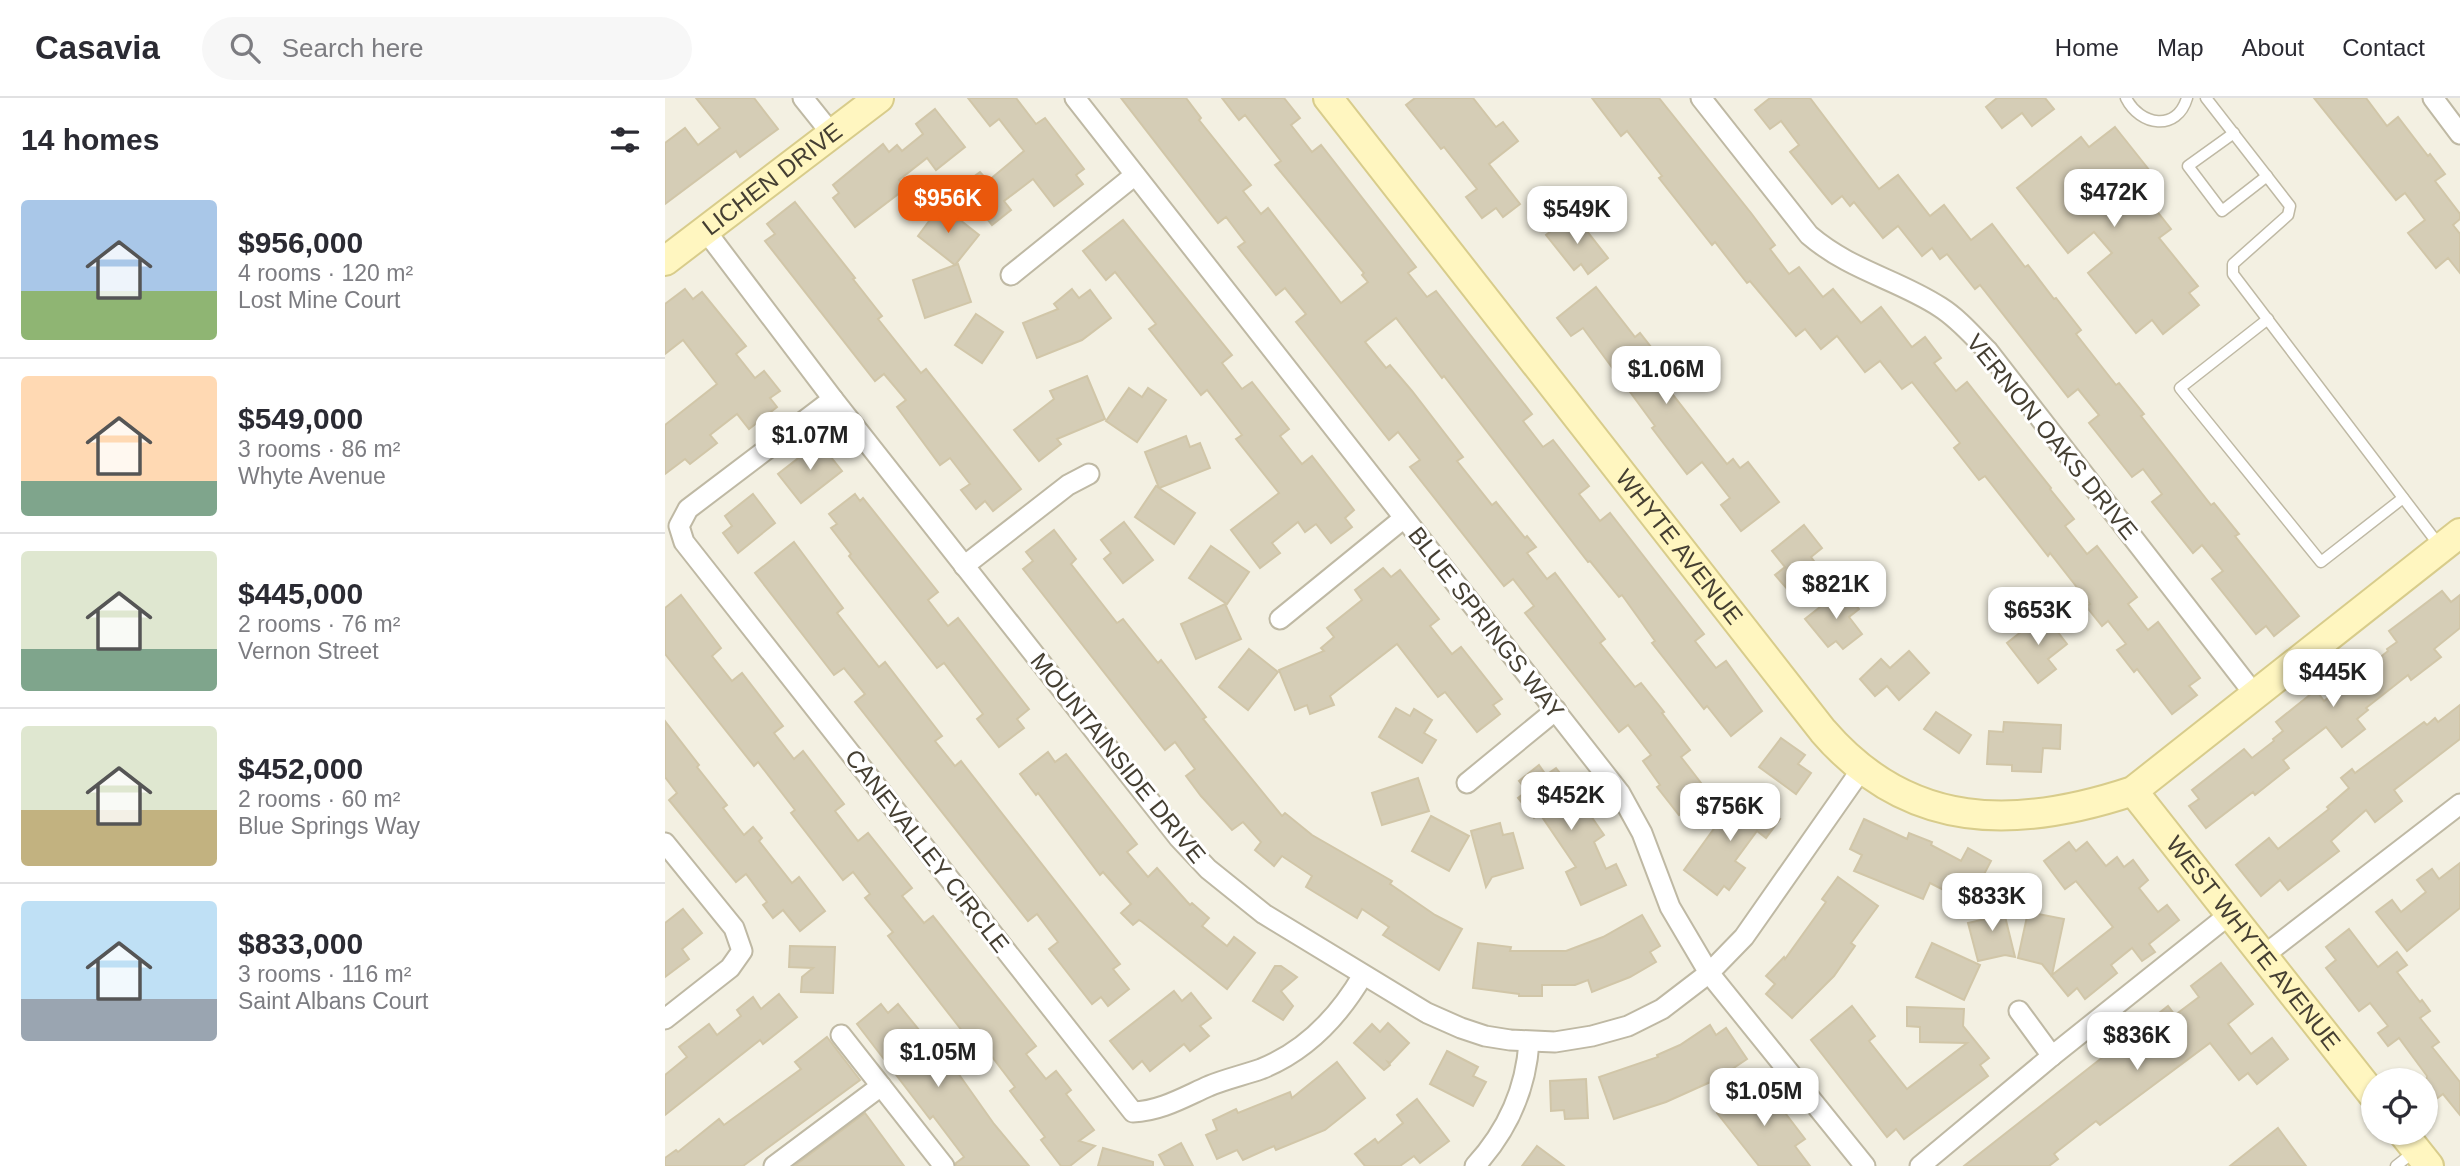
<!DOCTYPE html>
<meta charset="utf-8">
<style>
body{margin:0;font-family:Helvetica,sans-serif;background:#f7f7f7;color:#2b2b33;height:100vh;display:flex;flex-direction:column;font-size:26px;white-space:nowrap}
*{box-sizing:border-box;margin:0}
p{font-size:23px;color:#7c7c81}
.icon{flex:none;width:38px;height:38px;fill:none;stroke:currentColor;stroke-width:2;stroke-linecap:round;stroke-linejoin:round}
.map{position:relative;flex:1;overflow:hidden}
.panel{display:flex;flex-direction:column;background:#fff;width:665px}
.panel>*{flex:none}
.tools{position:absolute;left:1696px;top:970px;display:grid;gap:14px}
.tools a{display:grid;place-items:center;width:77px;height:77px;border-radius:50%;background:#fff;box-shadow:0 2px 5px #0004;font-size:35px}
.price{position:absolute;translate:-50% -60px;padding:0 16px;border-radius:14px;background:#fff;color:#222;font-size:23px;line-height:46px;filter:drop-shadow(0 2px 4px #0008)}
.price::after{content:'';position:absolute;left:50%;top:42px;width:21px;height:16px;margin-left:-10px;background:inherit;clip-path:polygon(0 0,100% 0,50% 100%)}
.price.selected{background:#ea580c;color:#fff}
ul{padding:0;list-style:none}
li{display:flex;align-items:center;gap:21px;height:175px;padding:0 21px}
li+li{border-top:2px solid #e1e1e2}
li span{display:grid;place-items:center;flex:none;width:196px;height:140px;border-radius:7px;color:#555}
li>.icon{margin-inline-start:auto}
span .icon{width:84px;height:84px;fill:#fffc;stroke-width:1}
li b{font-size:30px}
h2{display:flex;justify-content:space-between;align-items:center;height:84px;padding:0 21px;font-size:30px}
header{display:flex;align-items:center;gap:42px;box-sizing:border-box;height:98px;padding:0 35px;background:#fff;border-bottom:2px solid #e1e1e2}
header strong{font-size:33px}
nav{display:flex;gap:38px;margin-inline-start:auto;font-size:24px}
.search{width:490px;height:63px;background:#f7f7f7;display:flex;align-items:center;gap:18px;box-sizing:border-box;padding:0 24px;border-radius:38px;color:#7c7c81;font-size:26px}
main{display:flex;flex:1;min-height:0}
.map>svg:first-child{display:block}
.building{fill:#d5cdb6;stroke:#d1c6a8;stroke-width:2}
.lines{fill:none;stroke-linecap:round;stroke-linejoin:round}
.lane-casing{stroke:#bfb9a4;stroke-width:13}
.street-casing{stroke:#bfb9a4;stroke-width:23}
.secondary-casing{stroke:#d8cc8b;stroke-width:32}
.lane{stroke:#fff;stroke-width:10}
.street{stroke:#fff;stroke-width:19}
.secondary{stroke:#fff6c0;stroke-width:28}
.labels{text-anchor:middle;stroke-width:6;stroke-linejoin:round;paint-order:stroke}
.street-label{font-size:24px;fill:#453f32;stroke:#fff}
</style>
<header>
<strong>Casavia</strong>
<div class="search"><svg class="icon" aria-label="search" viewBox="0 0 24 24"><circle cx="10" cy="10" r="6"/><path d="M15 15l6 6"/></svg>Search here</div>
<nav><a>Home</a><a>Map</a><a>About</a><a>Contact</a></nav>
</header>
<main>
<section class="panel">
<h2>14 homes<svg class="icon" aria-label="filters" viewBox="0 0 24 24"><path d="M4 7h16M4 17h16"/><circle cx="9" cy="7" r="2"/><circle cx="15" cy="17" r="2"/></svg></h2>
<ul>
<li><span style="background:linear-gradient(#a9c7e8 65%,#8fb573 0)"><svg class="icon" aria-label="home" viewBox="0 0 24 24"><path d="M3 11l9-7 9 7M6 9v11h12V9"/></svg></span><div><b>$956,000</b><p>4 rooms · 120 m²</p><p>Lost Mine Court</p></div></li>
<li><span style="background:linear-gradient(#ffd9b3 75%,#7fa58c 0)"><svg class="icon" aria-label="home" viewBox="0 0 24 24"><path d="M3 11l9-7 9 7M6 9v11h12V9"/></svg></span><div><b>$549,000</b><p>3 rooms · 86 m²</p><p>Whyte Avenue</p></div></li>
<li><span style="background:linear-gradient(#dfe7d0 70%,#7fa58c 0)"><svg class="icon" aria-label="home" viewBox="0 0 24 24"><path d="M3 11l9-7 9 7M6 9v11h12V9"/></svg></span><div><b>$445,000</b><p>2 rooms · 76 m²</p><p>Vernon Street</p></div></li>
<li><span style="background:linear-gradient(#dfe7d0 60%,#c2b280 0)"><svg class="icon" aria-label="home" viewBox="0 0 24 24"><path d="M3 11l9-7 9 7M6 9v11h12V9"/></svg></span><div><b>$452,000</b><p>2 rooms · 60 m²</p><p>Blue Springs Way</p></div></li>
<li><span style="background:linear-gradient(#bfe0f5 70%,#9aa5b1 0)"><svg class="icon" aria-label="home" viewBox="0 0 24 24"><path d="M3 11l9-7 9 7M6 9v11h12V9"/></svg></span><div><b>$833,000</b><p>3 rooms · 116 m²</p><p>Saint Albans Court</p></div></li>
</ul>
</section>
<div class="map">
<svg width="1795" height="1068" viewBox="0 0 1795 1068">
<rect width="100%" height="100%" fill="#f3f0e2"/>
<g class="building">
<polygon points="31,0 89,0 113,31 75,59 71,53 0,106 0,45 20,30 33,47 55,30"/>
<polygon points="303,0 351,0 371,26 380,20 419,71 411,77 418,86 389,108 368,81 339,103 346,112 327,127 296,88 315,74 323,83 359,53 334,21 325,28"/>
<polygon points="456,0 521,0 536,20 534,22 586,87 578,93 596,116 603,110 676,205 703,184 697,177 699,175 610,67 616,63 580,17 574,22 557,0 619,0 635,20 626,27 647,54 656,47 751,169 743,175 762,199 771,193 867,316 858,323 878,349 888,342 924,388 914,396 935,423 945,415 1039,536 1030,543 1051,570 1061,563 1097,613 1066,638 1042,608 1039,611 987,545 990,543 957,497 954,499 925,463 923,464 779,278 777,280 731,220 700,244 721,270 725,267 747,293 798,359 792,363 827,407 831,404 860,440 862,438 871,449 862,455 882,481 890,475 940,541 935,545 970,589 976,585 999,614 997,615 1025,652 1016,659 1043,694 1014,717 992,689 995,687 978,663 986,657 963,627 954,634 860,515 869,508 848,481 839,488 745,369 755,362 733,334 724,342 631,224 641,216 620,190 611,197 573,149 580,144 561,119 553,125"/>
<polygon points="750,0 808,0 831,29 838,24 853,43 824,66 855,106 838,119 831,110 817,120 801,99 812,91 779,49 776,51 741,7"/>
<polygon points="927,0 994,0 1086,115 1110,147 1105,151 1124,176 1134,169 1158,199 1168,191 1196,225 1216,209 1247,249 1260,239 1276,260 1269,265 1291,293 1302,284 1386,390 1385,391 1409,421 1400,428 1422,456 1432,448 1472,499 1463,506 1483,532 1493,524 1535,580 1524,588 1532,597 1507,616 1472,571 1469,574 1452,552 1461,546 1443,523 1437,528 1421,508 1425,506 1385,455 1383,458 1320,378 1314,382 1289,350 1295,345 1247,284 1237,291 1215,263 1200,274 1172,238 1156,251 1140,231 1131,238 1085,183 1082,185 1050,144 1047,147 994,80 997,78 962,33 956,38"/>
<polygon points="1105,0 1145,0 1214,91 1233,77 1265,118 1279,107 1306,142 1327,126 1360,169 1363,167 1389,201 1391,200 1416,232 1411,236 1451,287 1454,285 1479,316 1476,318 1546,407 1549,405 1574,436 1570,438 1634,518 1609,538 1601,528 1591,536 1547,481 1558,473 1537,447 1528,455 1487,404 1497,396 1478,371 1467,379 1424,325 1434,317 1413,291 1403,299 1315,187 1310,191 1282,156 1275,161 1267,150 1257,158 1233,128 1218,140 1189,104 1185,108 1177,98 1167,106 1125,54 1134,47 1116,23 1105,31 1090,12"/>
<polygon points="1332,0 1380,0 1389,11 1367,28 1357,15 1337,30 1321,9"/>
<polygon points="1649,0 1701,0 1722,28 1733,19 1763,58 1765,56 1780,76 1770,83 1795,116 1795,121 1788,127 1795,136 1795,175 1783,160 1771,170 1743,135 1760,122 1740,95 1731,102"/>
<polygon points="270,11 300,49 271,72 262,60 234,82 241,90 190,129 168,100 174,95 168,87 218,46 224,54 232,47 237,53 258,36 251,26"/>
<polygon points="1450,29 1485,73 1459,94 1476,116 1487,107 1506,131 1494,140 1533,188 1524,195 1534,207 1498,236 1487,222 1471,235 1423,175 1447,155 1429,134 1403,155 1352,90 1416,39 1424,49"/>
<polygon points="130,104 190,180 188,181 217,218 213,221 256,275 261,271 356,391 328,413 320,403 311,411 296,392 305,386 285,360 275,367 232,309 241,302 219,276 210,283 100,143 110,136 102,126"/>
<polygon points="276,107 314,137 290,167 253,138"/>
<polygon points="903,120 909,127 914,123 943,160 923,176 916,166 909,172 881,137"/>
<polygon points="458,122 567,257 557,265 577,291 587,284 624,331 615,338 637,366 647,358 689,412 680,420 687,429 666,445 651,426 640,434 633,424 607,445 615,455 595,470 566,432 614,395 571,341 577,337 542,292 536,297 484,231 491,226 450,174 441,182 418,153"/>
<polygon points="293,166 306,204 260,220 248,182"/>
<polygon points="931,189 970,239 975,235 1011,281 1002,289 1062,366 1068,361 1075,370 1083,364 1114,404 1076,433 1056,407 1065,400 1037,364 1022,376 987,330 990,328 918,230 906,238 892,220"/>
<polygon points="20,191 28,201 37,194 81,248 71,256 90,280 99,273 115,293 105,300 112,309 84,331 72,316 45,337 52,345 25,366 20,361 0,376 0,327 52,286 18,242 0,256 0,206"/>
<polygon points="407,191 414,200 425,192 446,220 417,242 372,260 358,225 393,211 389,206"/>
<polygon points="311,216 338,234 317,265 290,247"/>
<polygon points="422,278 440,321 392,341 396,346 374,363 349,332 389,301 385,293"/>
<polygon points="464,290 477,299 483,290 501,302 472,344 441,323"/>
<polygon points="521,338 525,349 535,345 545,370 494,390 530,415 509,446 470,419 491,388 494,390 480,354"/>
<polygon points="154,344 177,373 136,405 113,376"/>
<polygon points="88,396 110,425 73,455 58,435 67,428 60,418"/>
<polygon points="190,396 195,403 198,400 273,494 263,502 283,528 293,520 364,611 352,621 359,630 334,649 312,621 318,616 279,565 272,570 184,458 186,456 166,430 172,426 164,416"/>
<polygon points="459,424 488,462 458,485 439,461 446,455 436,442"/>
<polygon points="1139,427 1157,450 1146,459 1154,470 1125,494 1110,477 1120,469 1107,453"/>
<polygon points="389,432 411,461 406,466 452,525 458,521 493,565 496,562 541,619 538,621 617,718 620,715 647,737 727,783 725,786 770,817 797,831 774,872 718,837 724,829 697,811 692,820 641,789 647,778 617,758 609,768 590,752 596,744 578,724 567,732 536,698 521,678 530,671 510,644 500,652 358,471 368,463 361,454"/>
<polygon points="129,444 178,510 172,515 214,569 220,564 277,638 270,643 290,668 296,663 455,866 448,871 464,891 443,908 436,899 427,906 384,851 393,844 372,816 363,823 190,604 200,596 179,570 169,577 90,475"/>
<polygon points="546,448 584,474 562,506 524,480"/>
<polygon points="718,470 726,479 735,472 774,521 765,528 787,556 796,549 837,601 828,607 835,616 812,634 780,594 773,599 732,546 665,598 669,607 645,616 642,607 630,612 614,572 659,553 656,550 669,539 662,530 697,502 690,492"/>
<polygon points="1178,491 1194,511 1184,519 1197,536 1178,551 1171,543 1163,549 1140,521"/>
<polygon points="1777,493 1786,504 1795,497 1795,530 1769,551 1776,559 1746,582 1743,577 1701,610 1703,612 1692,621 1700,631 1677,649 1661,629 1618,662 1624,670 1590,697 1588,694 1541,730 1524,708 1534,701 1527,692 1579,651 1587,660 1609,643 1608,641 1618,633 1611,624 1651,592 1659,603 1685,582 1677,572 1694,559 1702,570 1723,553 1722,551 1732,544 1724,533"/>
<polygon points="16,497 56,550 47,558 67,583 77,575 118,628 109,635 129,661 138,653 179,706 170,713 193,743 203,735 247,790 237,798 259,825 268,818 371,948 361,956 381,981 391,973 406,992 401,996 429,1032 414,1043 430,1048 405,1068 396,1068 376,1042 380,1039 345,993 350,989 315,943 309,948 223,838 228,834 200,800 205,796 188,774 178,782 126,715 130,712 93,664 89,668 0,556 0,510"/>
<polygon points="560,506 576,541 531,561 516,526"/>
<polygon points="1379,516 1402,546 1383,561 1391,571 1373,585 1342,545"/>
<polygon points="584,551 613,574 583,612 554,589"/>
<polygon points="1244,553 1264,575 1234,602 1222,588 1210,598 1195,581 1216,561 1225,570"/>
<polygon points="1795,607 1795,641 1729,692 1737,703 1710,724 1701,712 1666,743 1674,753 1623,792 1615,782 1596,798 1571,767 1604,740 1613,751 1664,711 1662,709 1684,690 1676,680 1687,671 1690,675 1759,624 1762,627 1770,620 1773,624"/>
<polygon points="731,610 745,618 749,611 767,622 759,635 771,642 757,665 714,639"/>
<polygon points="1271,614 1306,637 1294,655 1259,631"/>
<polygon points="0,623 34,667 32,669 62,707 58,710 79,737 88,729 97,740 94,743 127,785 134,779 160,813 135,833 118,812 108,820 98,807 102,804 81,776 71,784 4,702 12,695 0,679"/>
<polygon points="1339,624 1396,627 1395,651 1378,650 1376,674 1347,673 1347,667 1322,666 1324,633 1338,634"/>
<polygon points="1116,640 1140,657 1133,666 1146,675 1131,696 1094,669"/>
<polygon points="383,654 390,664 401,656 472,746 462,754 483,779 492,770 525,807 527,805 544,820 537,828 562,848 569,839 590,855 562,891 476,823 474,822 468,827 456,815 466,806 438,774 435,777 373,695 371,697 355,676"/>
<polygon points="874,667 881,677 891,670 906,689 939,737 929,744 941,771 951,766 961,787 916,807 901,774 911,769 875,716 869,720 853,700 862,693 854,683"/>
<polygon points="753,680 764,713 717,727 707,695"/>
<polygon points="1077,692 1115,721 1101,740 1092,733 1070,763 1080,770 1064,792 1059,788 1052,797 1019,772"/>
<polygon points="766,718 804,738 784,773 747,753"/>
<polygon points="1199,721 1242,741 1244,735 1267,744 1266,747 1296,763 1303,750 1326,763 1304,805 1265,785 1258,801 1189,773 1197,757 1185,751"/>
<polygon points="835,725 838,737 848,735 858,770 827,779 821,789 806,733"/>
<polygon points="1404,744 1411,753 1422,744 1441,768 1452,759 1459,769 1468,762 1483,782 1474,790 1493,814 1502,807 1514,822 1484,846 1490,854 1477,863 1467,850 1446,867 1452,875 1420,901 1412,890 1403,898 1377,866 1353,860 1363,814 1399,821 1387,877 1448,829 1411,783 1400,791 1379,763"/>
<polygon points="1795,765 1795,810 1742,853 1711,814 1727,802 1736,814 1761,794 1752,782 1767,771 1774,781"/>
<polygon points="1173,779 1213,808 1186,845 1190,848 1169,878 1127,920 1101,896 1110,886 1101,878 1119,859 1120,861 1161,804 1157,801"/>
<polygon points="1336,802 1350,859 1340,857 1313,863 1303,825 1329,819 1310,809"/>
<polygon points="18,811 37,835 17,851 24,861 0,879 0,825"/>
<polygon points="977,817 995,848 985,854 991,864 965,879 927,894 923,882 910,887 877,887 877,898 854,898 854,896 808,890 813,845 846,849 845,853 901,853 938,839"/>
<polygon points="1684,831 1713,869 1732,854 1742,867 1732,874 1755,904 1757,902 1765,913 1755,920 1774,944 1767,949 1795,984 1795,1017 1778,996 1766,1005 1760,998 1762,978 1734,940 1723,948 1713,935 1723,928 1705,905 1694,913 1661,870 1671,862 1661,849"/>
<polygon points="1267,845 1315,867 1299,902 1251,879"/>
<polygon points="125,848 170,849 168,895 136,894 137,879 148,870 124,869"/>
<polygon points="1556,865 1588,906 1563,926 1586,956 1607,940 1623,961 1592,986 1583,975 1574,982 1545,945 1435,1027 1431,1023 1389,1056 1393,1061 1384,1068 1299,1068 1503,908 1510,917 1534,899 1526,888"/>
<polygon points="610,868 616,868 632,879 616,893 628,908 618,922 588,903"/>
<polygon points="509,893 517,903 526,895 546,920 535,928 544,938 525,953 519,946 485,973 477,963 468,971 445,943"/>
<polygon points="114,896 132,919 98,946 95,942 0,1017 0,977 22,959 14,949 44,926 52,937 76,918 72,912 88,899 96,911"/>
<polygon points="216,906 223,915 233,906 280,964 283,961 329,1026 364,1068 291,1068 291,1065 299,1059 268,1018 265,1021 192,926"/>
<polygon points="1187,908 1210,938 1204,943 1242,991 1302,945 1255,944 1255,929 1242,928 1242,909 1299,911 1298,928 1324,960 1315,967 1323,978 1239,1041 1231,1031 1222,1039 1146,942"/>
<polygon points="723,925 744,945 725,965 723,964 725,967 719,972 689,945 707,926 715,934"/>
<polygon points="1045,927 1051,937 1061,930 1082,961 1052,981 1001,1004 949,1021 934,979 993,959 992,957 1015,947"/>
<polygon points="162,939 195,982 78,1068 0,1068 0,1060 11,1052 13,1054 54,1021 59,1027 136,971 130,964"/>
<polygon points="782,953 813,969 808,978 821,984 808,1008 765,986"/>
<polygon points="672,964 700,1000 660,1032 611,1052 609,1048 578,1062 572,1052 552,1061 541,1037 552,1032 548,1022 571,1011 573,1015 625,994 627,1000"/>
<polygon points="921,981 923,1020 900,1021 899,1012 886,1013 885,983"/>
<polygon points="1095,982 1140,1041 1130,1048 1145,1068 1094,1068 1052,1015"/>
<polygon points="752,1001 784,1043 755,1065 749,1058 735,1068 700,1068 690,1056 710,1041 713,1045 738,1025 732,1017"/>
<polygon points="200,1015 239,1068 129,1068"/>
<polygon points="1613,1030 1641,1068 1565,1068"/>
<polygon points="516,1045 528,1068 500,1068 494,1057"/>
<polygon points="872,1048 899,1068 857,1068"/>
<polygon points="438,1050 488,1064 488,1068 433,1068"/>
</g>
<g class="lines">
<g class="lane-casing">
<g id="lane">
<path d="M 1461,0 C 1475,28 1512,34 1522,0"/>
<polyline points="1541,0 1625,108 1623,117 1568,166 1568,176 1774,447"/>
<polyline points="1569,35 1523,68 1557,113 1602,78"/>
<polyline points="1603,221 1515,290 1656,464 1738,400"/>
<polyline points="1731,1068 1750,1053"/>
</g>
</g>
<g class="street-casing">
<g id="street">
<polyline points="138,0 166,35"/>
<polyline points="410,0 955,695 977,735 1005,809 1044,875 1200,1068"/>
<path d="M 1036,0 L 1144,137 C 1186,173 1232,181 1275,209 C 1294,221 1308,238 1323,253 L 1590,597"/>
<polyline points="1768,0 1795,36"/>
<polyline points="40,132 168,301 514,740 543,771 599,816 762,915 796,930 820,938 845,942 890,944 927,938 963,928 997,911 1044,875 1079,839 1196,672"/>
<polyline points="346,177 470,77"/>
<path d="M 168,301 L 23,411 L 14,428 L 19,444 L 468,1014 C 496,1013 519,999 544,988 C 561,981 579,977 596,971 C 641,953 674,918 698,877"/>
<polyline points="299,468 403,387 424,376"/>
<polyline points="615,521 739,420"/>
<polyline points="802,685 891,612"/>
<polyline points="0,745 69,830 77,853 65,870 0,921"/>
<polyline points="1598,858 1795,706"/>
<polyline points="1354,913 1387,958"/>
<polyline points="176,937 279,1068"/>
<polyline points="109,1068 216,988"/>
<path d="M 810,1068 C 842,1033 861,991 864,944"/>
<polyline points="1255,1068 1387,958 1565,816"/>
</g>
</g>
<g class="secondary-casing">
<g id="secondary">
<path id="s1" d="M 663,0 L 1158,633 C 1244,733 1351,732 1468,693 L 1795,435"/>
<path id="s2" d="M 0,163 L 214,0"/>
<path id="s3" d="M 1468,693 L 1708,997"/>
<polyline points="1737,1034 1764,1068"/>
</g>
</g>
<use href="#lane" class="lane"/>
<use href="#street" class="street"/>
<use href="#secondary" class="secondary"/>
</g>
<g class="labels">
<g class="street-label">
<text dy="8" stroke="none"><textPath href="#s2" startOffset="135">LICHEN DRIVE</textPath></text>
<text transform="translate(1387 339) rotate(51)" y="8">VERNON OAKS DRIVE</text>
<text dy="8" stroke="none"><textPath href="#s1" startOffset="570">WHYTE AVENUE</textPath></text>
<text transform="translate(821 525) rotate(52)" y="8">BLUE SPRINGS WAY</text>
<text transform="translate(453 660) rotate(51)" y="8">MOUNTAINSIDE DRIVE</text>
<text transform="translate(262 753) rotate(52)" y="8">CANEVALLEY CIRCLE</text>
<text dy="8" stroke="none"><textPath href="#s3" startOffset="194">WEST WHYTE AVENUE</textPath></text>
</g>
</g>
</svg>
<div class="tools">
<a><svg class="icon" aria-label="locate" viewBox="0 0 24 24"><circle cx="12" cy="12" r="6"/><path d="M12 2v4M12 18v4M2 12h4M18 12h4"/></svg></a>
</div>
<b class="price" style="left:1449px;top:131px">$472K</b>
<b class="price selected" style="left:283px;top:137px">$956K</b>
<b class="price" style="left:912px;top:148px">$549K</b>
<b class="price" style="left:1001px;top:308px">$1.06M</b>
<b class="price" style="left:145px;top:374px">$1.07M</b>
<b class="price" style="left:1171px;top:523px">$821K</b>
<b class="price" style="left:1373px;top:549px">$653K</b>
<b class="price" style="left:1668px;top:611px">$445K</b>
<b class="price" style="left:906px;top:734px">$452K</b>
<b class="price" style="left:1065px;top:745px">$756K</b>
<b class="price" style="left:1327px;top:835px">$833K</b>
<b class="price" style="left:1472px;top:974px">$836K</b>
<b class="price" style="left:273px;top:991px">$1.05M</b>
<b class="price" style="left:1099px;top:1030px">$1.05M</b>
</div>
</main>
